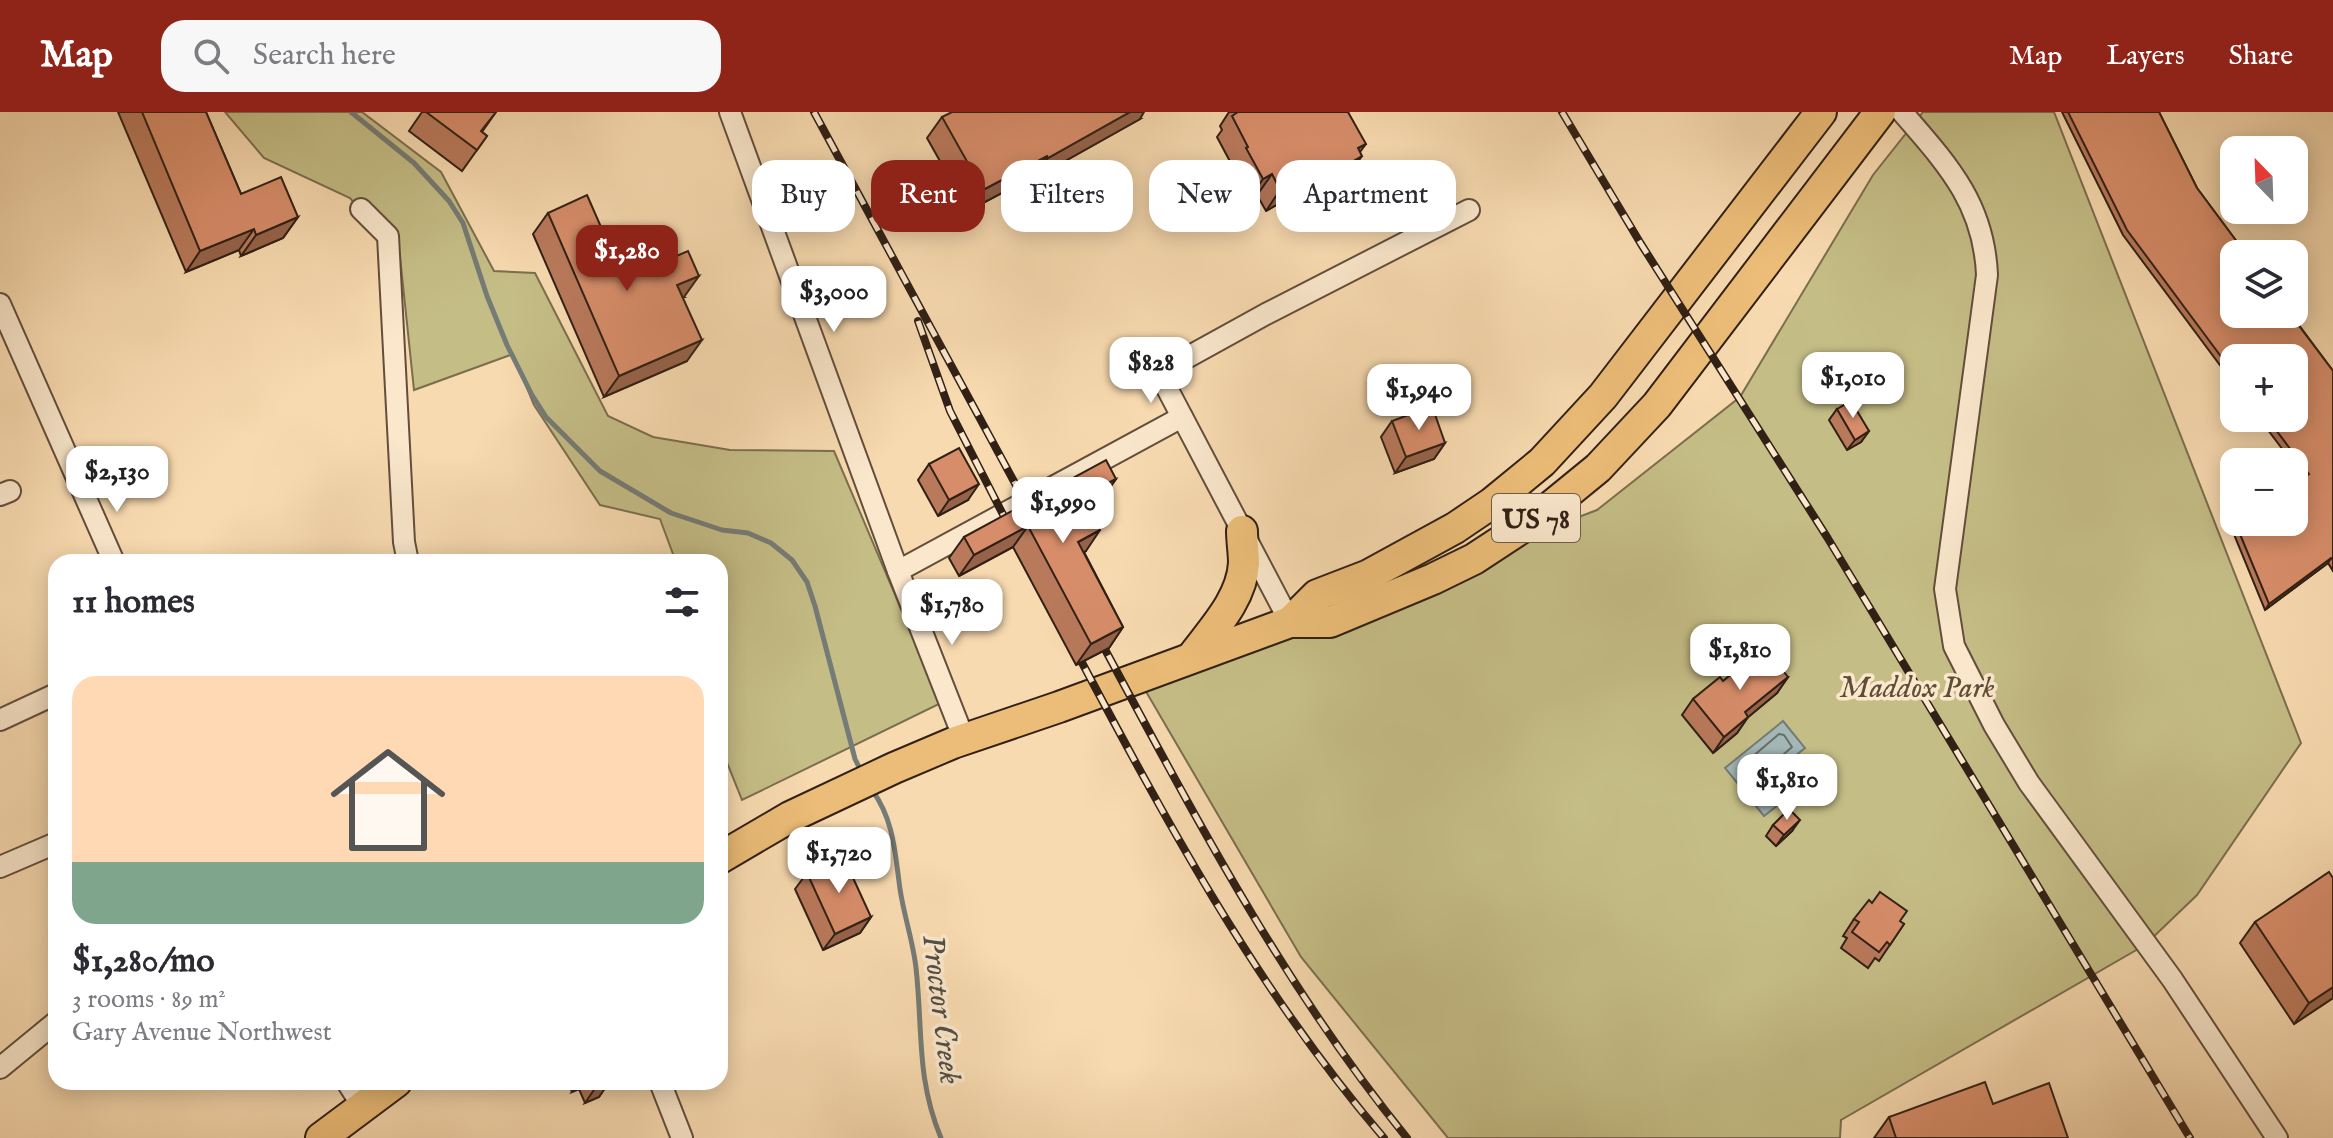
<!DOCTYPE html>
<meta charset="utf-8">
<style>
body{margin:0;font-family:"IM FELL English",serif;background:#f7f7f7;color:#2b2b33;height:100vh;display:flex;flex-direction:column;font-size:30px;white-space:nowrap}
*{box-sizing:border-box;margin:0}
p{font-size:26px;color:#7c7c81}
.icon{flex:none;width:44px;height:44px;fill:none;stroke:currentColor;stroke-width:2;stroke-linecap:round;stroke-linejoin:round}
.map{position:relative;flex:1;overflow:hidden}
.panel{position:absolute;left:48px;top:442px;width:680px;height:536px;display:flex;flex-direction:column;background:#fff;border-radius:24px;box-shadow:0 4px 20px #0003}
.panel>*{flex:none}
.top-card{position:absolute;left:752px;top:48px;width:760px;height:72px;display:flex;gap:16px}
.needle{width:52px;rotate:337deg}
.controls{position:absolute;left:2220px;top:24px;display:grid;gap:16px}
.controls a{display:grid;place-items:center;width:88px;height:88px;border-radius:16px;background:#fff;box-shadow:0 4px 20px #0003;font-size:40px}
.price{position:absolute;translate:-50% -68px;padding:0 18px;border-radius:16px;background:#fff;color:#222;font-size:26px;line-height:52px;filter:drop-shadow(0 2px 4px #0008)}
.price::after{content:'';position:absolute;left:50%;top:48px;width:24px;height:18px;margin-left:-12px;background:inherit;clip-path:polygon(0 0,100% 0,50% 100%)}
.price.current{background:#8f2418;color:#fff}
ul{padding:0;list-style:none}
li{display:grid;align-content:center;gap:16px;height:424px;padding:0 24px}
li span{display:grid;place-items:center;height:248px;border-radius:24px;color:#555}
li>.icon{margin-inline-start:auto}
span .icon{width:144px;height:144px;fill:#fffc;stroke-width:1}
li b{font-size:34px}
h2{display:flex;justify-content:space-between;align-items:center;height:96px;padding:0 24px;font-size:34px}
.pill{padding:0 28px;border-radius:24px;background:#fff;box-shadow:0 4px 20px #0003;font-size:28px;line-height:72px}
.pill.current{background:#8f2418;color:#fff}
header{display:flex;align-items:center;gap:48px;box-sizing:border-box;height:112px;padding:0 40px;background:#8f2418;color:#fff}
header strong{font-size:38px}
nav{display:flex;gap:44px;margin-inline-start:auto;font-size:28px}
.search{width:560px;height:72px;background:#f7f7f7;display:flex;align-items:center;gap:20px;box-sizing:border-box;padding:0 28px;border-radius:24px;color:#7c7c81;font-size:30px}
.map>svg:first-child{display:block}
.green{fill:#c5bd86;stroke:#7b6e4e;stroke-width:2}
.water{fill:#a3b8b7;stroke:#757b76;stroke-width:2}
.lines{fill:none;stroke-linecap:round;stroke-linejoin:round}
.shore{stroke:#6a6c66;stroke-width:2}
.stream{stroke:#757b76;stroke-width:5}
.minor-casing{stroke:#634e3c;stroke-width:24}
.primary-casing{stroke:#312015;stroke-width:34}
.minor{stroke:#fae7cc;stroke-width:20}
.primary{stroke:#ecbd78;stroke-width:30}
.rail-casing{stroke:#312015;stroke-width:8}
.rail{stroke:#fae7cc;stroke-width:5;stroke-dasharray:15;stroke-linecap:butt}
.wall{fill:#b9795b;stroke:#312015;stroke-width:2}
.shaded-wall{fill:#96634a;stroke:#312015;stroke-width:2}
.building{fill:#d78d6a;stroke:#312015;stroke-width:2}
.labels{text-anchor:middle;stroke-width:7;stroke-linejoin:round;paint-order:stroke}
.shield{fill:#fae7cc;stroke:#6d5c4c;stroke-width:2}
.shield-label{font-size:28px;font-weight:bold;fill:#312015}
.park-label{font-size:30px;font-style:italic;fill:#5d4f37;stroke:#fae7cc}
.water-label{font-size:32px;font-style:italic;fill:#534e46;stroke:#fae7cc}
</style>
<header>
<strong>Map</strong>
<div class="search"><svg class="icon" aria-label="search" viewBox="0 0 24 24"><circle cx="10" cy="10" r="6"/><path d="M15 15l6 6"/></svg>Search here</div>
<nav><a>Map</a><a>Layers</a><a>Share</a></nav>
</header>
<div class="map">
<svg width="2333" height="1026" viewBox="0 0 2333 1026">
<rect width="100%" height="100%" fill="#f8dab0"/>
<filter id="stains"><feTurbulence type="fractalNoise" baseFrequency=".0025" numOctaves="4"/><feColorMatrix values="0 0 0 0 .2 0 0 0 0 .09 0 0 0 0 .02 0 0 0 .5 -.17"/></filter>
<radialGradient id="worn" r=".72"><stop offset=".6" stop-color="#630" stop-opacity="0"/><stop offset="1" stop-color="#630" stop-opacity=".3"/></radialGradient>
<g class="green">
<polygon points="225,0 362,0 441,60 494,159 535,161 608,304 653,325 730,338 834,339 941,591 742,688 720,633 720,450 676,450 660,407 600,393 534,293 513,242 414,278 400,145 350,86 264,46"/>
<polygon points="1923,0 2054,0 2301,631 2197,783 2145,833 1841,1008 1840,1026 1448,1026 1301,845 1141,571 1597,398 1740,285 1873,63"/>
</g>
<polygon class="water" points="1783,609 1805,636 1775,660 1792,682 1764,704 1725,656"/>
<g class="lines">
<polygon class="shore" points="1779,622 1784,623 1792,635 1768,656 1768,665 1779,680 1765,691 1738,657"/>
<g class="stream">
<polyline points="351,0 414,51 449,89 463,111 487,184 507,233 532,283 546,305 600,359 671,401 722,418 748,421 771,431 792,448 807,470 815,494 855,647 861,659"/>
<path d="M 872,678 C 894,708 895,741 900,777 C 904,804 913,829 916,856 C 923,918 916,966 941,1026"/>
</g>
<g class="minor-casing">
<g id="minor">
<polyline points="730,0 898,459 964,627"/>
<path d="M 1902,0 C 1947,52 1984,91 1987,163 L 1945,477 L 1954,534 L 1994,613 L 2029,671 L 2172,867 L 2277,1026"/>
<polyline points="361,97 388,124 404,430 408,450"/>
<polyline points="0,192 114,450"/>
<polyline points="0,383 10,379"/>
<polyline points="898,459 1182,305"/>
<polyline points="1290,510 1159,261 1266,202 1469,98"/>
<polyline points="0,608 56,582"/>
<polyline points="0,755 56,731"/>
<polyline points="0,956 56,910"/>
<polyline points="347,970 363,995"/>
<polyline points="660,970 682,1026"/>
</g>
</g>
<g class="primary-casing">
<g id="primary">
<polyline points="1290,510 1317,483 1369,463 1455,416 1492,391 1542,350 1603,284 1821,0"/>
<path d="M 1192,545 C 1213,517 1242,487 1244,451 C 1244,441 1242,429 1242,419"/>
<polyline points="720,746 790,705 894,656 953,631 1059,595 1290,510 1330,510 1433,467 1474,447 1538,405 1598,356 1657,293 1880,0"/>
<polyline points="321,1026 396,970"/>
</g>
</g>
<use href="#minor" class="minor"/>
<use href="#primary" class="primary"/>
<g class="rail-casing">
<g id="rail">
<polyline points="814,0 1037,412"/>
<polyline points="1562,0 1641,132 1827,425 2190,1026"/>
<polyline points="918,209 950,299 1014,424"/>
<path d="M 1094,517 C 1189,693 1280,870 1407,1026"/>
<path d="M 1071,530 C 1163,703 1255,876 1384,1026"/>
</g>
</g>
<use href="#rail" class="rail"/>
</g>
<g class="wall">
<polygon points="118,0 206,0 241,82 298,105 283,126 241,144 239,138 186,160"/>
<polygon points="422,0 496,0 482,20 487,24 462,59 409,19"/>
<polygon points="1229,0 1348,0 1360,40 1347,65 1293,97 1287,87 1266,99 1257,83 1248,88 1232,57 1233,55 1217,25 1222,18 1220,14"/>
<polygon points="2062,0 2159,0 2197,76 2333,259 2333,459 2328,451 2265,498 2233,420 2237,415 2304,366 2294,353 2294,350 2292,350 2259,306 2294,306 2234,246 2234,272 2123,123"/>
<polygon points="942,5 1140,7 1033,67 1032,65 968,99 927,26"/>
<polygon points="548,101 622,163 644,158 684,185 683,185 687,249 604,285 533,122"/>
<polygon points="1837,297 1869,319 1861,330 1847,338 1829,308"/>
<polygon points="1392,309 1445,331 1434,347 1395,361 1381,325"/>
<polygon points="929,352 968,388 938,404 918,368"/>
<polygon points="1116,367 1101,388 1088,394 1086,439 1084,440 1123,515 1109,536 1076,553 1013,435 959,464 949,446 964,425"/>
<polygon points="1788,565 1777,581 1748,605 1737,621 1713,641 1682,603 1693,587 1723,569"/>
<polygon points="1773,713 1792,719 1776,734 1766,724"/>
<polygon points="807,761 871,805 860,821 823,838 795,777"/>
<polygon points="2333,766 2333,886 2294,912 2240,831 2255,810"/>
<polygon points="1854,807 1900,810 1904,812 1879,849 1875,846 1868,856 1841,836 1847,826 1843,824"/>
<polygon points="568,970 609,970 599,985 585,991 579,977 572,980"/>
<polygon points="1993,992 2068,1026 1874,1026 1889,1005"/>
</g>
<g class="shaded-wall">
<polygon points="1130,0 1144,0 1140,7 1033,67 1048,46"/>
<polygon points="1366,32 1354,48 1362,44 1347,65 1293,97 1307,76 1358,36"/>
<polygon points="1047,44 1032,65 968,99 983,78"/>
<polygon points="1272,62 1257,83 1248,88 1263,67"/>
<polygon points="1302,66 1287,87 1266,99 1280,78"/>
<polygon points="298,105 283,126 241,144 256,123"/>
<polygon points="254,117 239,138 186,160 200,139"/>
<polygon points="699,164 684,185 663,194 677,173"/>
<polygon points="702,228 687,249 604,285 619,264"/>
<polygon points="1869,319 1861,330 1847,338 1855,328"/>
<polygon points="1445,331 1434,347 1395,361 1406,345"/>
<polygon points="1116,367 1101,388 1068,405 1082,384"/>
<polygon points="979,372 968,388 938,404 949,388"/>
<polygon points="1028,414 1013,435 959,464 974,443"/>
<polygon points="1100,418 1086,439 1064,451 1078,430"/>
<polygon points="2331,446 2328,451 2265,498 2269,492"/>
<polygon points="1123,515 1109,536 1076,553 1091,532"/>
<polygon points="1788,565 1777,581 1734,617 1745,600"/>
<polygon points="1748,605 1737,621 1713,641 1724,625"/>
<polygon points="1800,708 1792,719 1776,734 1784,723"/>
<polygon points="871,805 860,821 823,838 835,822"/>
<polygon points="2333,875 2333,886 2294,912 2309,891"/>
<polygon points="579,970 584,970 579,977 572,980"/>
<polygon points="607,970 609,970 599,985 585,991 596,975"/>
</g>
<g class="building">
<polygon points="142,0 206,0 241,82 281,65 298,105 256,123 254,117 200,139"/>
<polygon points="426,0 496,0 481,19 487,24 477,38"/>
<polygon points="952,0 1130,0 1048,46 1047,44 983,78 942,5"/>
<polygon points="1238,0 1348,0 1366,32 1358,36 1362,44 1307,76 1302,66 1280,78 1272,62 1263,67 1246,36 1248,35 1232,4"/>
<polygon points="2068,0 2159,0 2197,76 2246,142 2234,142 2234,202 2290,202 2333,259 2333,448 2331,446 2269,492 2237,415 2244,410 2294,410 2294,373 2309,362 2267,306 2294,306 2294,246 2234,246 2234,262 2127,118"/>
<polygon points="587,83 622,163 643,154 644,158 688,139 699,164 677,173 702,228 619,264 548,101"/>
<polygon points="1851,289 1869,319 1855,328 1837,297"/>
<polygon points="1432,294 1445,331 1406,345 1392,309"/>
<polygon points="959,336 979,372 949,388 929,352"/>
<polygon points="1106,348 1116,367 1082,384 1100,418 1078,430 1123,515 1091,532 1028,414 974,443 964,425"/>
<polygon points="1764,535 1788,565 1745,600 1748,605 1724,625 1693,587 1720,565 1723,569"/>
<polygon points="1789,697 1800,708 1784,723 1773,713"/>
<polygon points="843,744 871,805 835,822 807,761"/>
<polygon points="2329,760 2333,766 2333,875 2309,891 2255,810"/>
<polygon points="1880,780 1907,799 1900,809 1904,812 1890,833 1887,830 1879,840 1852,820 1859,810 1854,807 1869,788 1872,791"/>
<polygon points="594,970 607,970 596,975"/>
<polygon points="1985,970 1993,992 2049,971 2068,1026 1896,1026 1889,1005"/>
</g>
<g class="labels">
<rect class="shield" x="1492" y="382" width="88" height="48" rx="6"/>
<g class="shield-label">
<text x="1536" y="416">US 78</text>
</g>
<g class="park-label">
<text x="1917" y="585">Maddox Park</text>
</g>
<g class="water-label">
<text transform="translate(943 897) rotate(83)" y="11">Proctor Creek</text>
</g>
</g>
<rect width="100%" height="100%" filter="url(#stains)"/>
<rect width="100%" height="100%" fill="url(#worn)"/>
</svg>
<div class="controls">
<a><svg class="needle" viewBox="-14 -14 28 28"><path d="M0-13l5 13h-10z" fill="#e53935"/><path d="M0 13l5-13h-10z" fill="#7c7c81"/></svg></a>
<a><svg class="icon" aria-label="layers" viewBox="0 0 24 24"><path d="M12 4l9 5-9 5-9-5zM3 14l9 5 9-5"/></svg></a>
<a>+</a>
<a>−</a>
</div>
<b class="price current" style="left:627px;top:181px">$1,280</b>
<b class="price" style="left:834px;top:222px">$3,000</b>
<b class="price" style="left:1151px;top:293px">$828</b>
<b class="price" style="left:1853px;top:308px">$1,010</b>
<b class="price" style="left:1419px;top:320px">$1,940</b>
<b class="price" style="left:117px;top:402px">$2,130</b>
<b class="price" style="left:1063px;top:433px">$1,990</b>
<b class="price" style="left:952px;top:535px">$1,780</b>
<b class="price" style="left:1740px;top:580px">$1,810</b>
<b class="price" style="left:1787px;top:710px">$1,810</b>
<b class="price" style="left:839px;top:783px">$1,720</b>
<div class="top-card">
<a class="pill">Buy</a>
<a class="pill current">Rent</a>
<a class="pill">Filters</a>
<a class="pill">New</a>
<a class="pill">Apartment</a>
</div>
<section class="panel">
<h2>11 homes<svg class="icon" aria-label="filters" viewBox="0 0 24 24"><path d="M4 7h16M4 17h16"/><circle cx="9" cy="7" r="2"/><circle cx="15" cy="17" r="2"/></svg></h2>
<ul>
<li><span style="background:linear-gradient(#ffd9b3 75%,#7fa58c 0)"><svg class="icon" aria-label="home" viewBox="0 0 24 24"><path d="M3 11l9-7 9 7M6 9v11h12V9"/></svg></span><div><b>$1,280/mo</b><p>3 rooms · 89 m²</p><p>Gary Avenue Northwest</p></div></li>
</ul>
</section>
</div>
